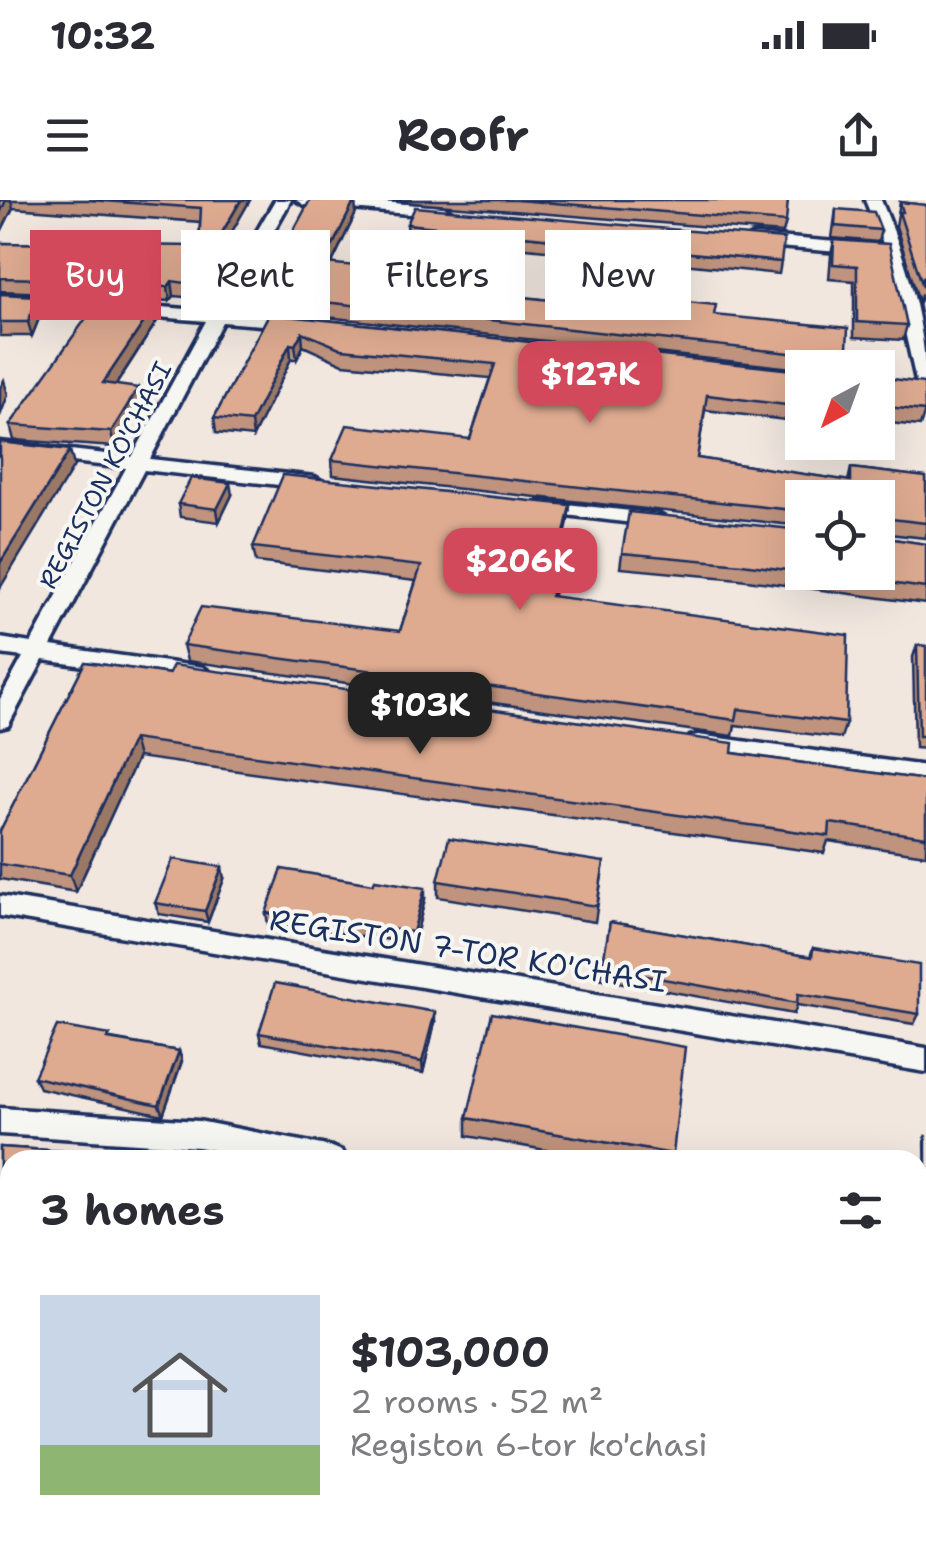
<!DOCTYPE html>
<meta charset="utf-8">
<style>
body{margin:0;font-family:"Shantell Sans",sans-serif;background:#f2f2f3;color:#2b2b33;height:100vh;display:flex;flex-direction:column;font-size:38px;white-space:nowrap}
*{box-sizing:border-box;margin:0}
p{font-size:32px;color:#7c7c81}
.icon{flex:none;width:55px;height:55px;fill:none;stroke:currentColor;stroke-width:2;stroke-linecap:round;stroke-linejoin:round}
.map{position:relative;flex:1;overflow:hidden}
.sheet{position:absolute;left:0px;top:950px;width:928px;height:392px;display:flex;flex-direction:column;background:#fff;border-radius:30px 30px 0 0;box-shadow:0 10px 40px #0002}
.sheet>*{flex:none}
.banner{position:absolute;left:30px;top:30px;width:868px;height:90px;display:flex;gap:20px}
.needle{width:65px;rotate:221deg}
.controls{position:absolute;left:785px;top:150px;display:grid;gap:20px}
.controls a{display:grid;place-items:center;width:110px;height:110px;border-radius:0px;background:#fff;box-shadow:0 10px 40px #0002;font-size:50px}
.price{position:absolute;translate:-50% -85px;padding:0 22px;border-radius:20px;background:#d1495b;color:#fff;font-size:32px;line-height:65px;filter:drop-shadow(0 2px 5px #0008)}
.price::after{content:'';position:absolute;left:50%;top:60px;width:30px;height:22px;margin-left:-15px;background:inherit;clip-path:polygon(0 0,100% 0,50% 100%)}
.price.active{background:#222;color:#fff}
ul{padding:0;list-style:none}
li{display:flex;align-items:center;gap:30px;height:250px;padding:0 40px}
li+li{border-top:2px solid #e1e1e2}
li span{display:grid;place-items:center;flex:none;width:280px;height:200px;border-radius:0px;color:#555}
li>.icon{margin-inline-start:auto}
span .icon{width:120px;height:120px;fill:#fffc;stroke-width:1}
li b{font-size:42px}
h2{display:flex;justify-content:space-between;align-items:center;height:120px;padding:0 40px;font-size:42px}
.pill{padding:0 35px;border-radius:0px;background:#fff;box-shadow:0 10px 40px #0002;font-size:35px;line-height:90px}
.pill.active{background:#d1495b;color:#fff}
.status{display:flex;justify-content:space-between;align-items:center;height:70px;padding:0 50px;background:#fff;direction:ltr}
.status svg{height:28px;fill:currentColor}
header{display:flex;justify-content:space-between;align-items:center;height:130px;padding:0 40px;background:#fff;font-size:45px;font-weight:700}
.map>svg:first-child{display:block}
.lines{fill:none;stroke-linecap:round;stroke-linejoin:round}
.street-casing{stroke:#1b2f5e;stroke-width:7}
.street{fill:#f6f6f2;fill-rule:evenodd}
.wall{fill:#bf937d;stroke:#1b2f5e;stroke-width:2.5}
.shaded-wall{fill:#9b7866;stroke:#1b2f5e;stroke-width:2.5}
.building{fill:#deab91;stroke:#1b2f5e;stroke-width:2.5}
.labels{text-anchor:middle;stroke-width:8;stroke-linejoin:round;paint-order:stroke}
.far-street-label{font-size:25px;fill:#1b2f5e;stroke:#f6f6f2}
.street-label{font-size:30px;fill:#1b2f5e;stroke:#f6f6f2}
</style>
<div class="status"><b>10:32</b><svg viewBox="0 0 49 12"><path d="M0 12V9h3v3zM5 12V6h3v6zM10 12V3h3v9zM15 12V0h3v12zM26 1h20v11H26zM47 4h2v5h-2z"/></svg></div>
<header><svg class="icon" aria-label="menu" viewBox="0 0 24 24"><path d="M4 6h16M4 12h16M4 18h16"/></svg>Roofr<svg class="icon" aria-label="share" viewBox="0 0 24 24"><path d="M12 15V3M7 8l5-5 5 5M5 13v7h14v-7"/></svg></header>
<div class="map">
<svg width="926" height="1341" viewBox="0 0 926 1341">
<rect width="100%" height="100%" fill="#f1e7df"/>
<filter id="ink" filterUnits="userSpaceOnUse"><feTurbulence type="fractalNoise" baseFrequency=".01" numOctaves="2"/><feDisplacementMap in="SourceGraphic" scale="20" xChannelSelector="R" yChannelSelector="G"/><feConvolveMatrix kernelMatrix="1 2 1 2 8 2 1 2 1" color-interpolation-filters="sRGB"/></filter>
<g filter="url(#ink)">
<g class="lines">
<g class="street-casing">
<g id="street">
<polygon points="275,0 291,0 228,112 300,118 309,123 300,128 222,122 150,259 315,277 325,283 315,289 144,270 51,446 203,467 214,475 203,483 43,460 8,526 0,528 0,499 23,457 0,454 0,438 31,443 126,268 0,254 0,242 132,257 206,121 0,104 0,94 211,111"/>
<polygon points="296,0 359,0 444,7 452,12 444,17 304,5"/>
<path d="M 865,0 L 881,0 C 907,61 926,123 926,190 L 917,185 L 888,56 L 753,45 L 745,40 L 753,35 L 884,46 Z"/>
<polygon points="539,301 658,314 668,320 658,326 532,311 529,307"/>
<polygon points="698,535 926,566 926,584 690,549 686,543 690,537"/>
<polygon points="0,696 926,848 926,872 0,716"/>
<polygon points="0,908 198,921 332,947 342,951 347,960 264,960 198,947 0,934"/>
<rect x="316" y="1332" width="34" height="9"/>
<polygon points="807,1332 841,1332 842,1341 808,1341"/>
</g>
</g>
<use href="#street" class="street"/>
</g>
<g class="wall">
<polygon points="0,0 250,0 194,98 174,96 170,101 114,98 112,89 100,88 97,74 199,46 200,22 13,8"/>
<polygon points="375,0 735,0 786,22 783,33"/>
<polygon points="900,2 926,5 926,110 921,96 919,102 896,26"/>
<polygon points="836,9 881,30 878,42 832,38"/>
<polygon points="356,13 332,63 390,82 596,105 714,115 846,168 802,168 802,169 280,112 280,108 263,106 261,91"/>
<polygon points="407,24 781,62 779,74 408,36"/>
<polygon points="834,40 907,125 903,140 854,137 854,81 829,79 831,55"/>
<polygon points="0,43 64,44 67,58 49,93 0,91"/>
<polygon points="0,94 42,111 32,136 0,136"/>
<polygon points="269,114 802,171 802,222 705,210 697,258 848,281 851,268 926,277 926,338 879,333 880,337 926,344 926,404 739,379 620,368 622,353 878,372 802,298 802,326 333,275 332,260 470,239 490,178 343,164 303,146 297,159 291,159 253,237 216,233 214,218"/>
<polygon points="159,118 116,185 141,203 114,247 14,240 10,225"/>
<polygon points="878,177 925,211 920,226 878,222"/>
<polygon points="232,295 219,322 180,317 178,304"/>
<polygon points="570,305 568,320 553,396 846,523 841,538 735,525 733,536 187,461 183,445 400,431 416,381 256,362 253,347"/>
<polygon points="917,445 926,446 926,549 915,548 913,457"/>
<polygon points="85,462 926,580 926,655 828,641 824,653 138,557 76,692 0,679 0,631"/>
<polygon points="604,662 595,722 438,697 438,681"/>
<polygon points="224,679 208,722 159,714 155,703"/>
<polygon points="425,699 414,743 268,724 266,713"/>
<polygon points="610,722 810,757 813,748 919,814 914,824 797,805 794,814 601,779"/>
<polygon points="435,822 423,873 261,843 259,833"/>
<polygon points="111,839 179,851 182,861 163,915 39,888 34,877"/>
<polygon points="467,918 673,954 671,960 601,960 467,936"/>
<polygon points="926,935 926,994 925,937"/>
<polygon points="0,947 62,951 67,960 10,960 10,1021 0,1020"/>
<polygon points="924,1062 926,1341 905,1341 904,1332 918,1332"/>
<polygon points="686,1332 800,1332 801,1341 686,1341"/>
</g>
<g class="shaded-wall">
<polygon points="6,0 11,0 13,8 0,34 0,13"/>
<polygon points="241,0 250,0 194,98 192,84"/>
<polygon points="355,0 356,13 325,77 324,63"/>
<polygon points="64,44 67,58 49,93 45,79"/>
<polygon points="172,81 174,96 170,101 168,87"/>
<polygon points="38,96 42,111 32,136 28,122"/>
<polygon points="156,104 159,118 107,198 103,183"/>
<polygon points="302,132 303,146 297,159 295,145"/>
<polygon points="290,144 291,159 253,237 251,222"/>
<polygon points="4,180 8,195 0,216 0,188"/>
<polygon points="138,188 141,203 114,247 111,232"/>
<polygon points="70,250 74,266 0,388 0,363"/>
<polygon points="230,283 232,295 219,322 217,309"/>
<polygon points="570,305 568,320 550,411 551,396"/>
<polygon points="133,539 138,557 76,692 70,675"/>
<polygon points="222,667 224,679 208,722 205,711"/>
<polygon points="425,688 425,699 414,743 413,732"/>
<polygon points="435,812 435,822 423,873 422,862"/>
<polygon points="179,851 182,861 163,915 159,905"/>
<polygon points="10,1200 10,1248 3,1277 0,1274 0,1240"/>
<polygon points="217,1332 223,1332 222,1341 216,1341"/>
</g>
<g class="building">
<polygon points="0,0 6,0 0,13"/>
<polygon points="90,0 241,0 192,84 172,81 168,87 111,84 116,76 97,74 116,45 199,46 201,8"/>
<polygon points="310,0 355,0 324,63 389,69 384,82 596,105 598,97 649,102 650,98 716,105 714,115 848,128 846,168 809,168 808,155 278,97 280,93 261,91"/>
<polygon points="517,0 788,0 786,22"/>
<polygon points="900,2 926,5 926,84 923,76 923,87 899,12 903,12"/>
<polygon points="415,7 784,39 781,62 407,24"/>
<polygon points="836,9 874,12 881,30 835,26"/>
<polygon points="834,40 889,44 907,125 857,122 857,66 833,64"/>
<polygon points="0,43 64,44 45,79 0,78"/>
<polygon points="0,94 38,96 28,122 0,122"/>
<polygon points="99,100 156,104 103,183 138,188 111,232 10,225"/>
<polygon points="269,114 802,171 802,207 707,195 697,258 851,281 851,268 926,277 926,323 883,318 879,322 880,337 926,344 926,388 808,372 878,372 878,298 802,298 802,311 332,260 347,225 470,239 495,164 342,149 302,132 295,145 290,144 251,222 214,218"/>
<polygon points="878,177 924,183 925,211 878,206"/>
<polygon points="0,242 70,250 0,363"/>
<polygon points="283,275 570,305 551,396 848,435 846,523 738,509 736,520 183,445 201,407 400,431 421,366 253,347"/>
<polygon points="191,278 230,283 217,309 178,304"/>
<polygon points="629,312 802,330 802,372 742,364 622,353"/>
<polygon points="917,445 926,446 926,536 919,536"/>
<polygon points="85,462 169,474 173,465 733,543 732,553 926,580 926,637 830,623 829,636 133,539 70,675 0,664 0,631"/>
<polygon points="449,638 604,662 597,706 438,681"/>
<polygon points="173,659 222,667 205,711 155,703"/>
<polygon points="282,669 373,684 375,680 425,688 413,732 266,713"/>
<polygon points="610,722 812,757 813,748 919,765 919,814 798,794 797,803 602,768"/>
<polygon points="275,783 435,812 422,862 259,833"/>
<polygon points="492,813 685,847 673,954 467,918"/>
<polygon points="57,826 110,835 108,839 179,851 159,905 34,877"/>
<polygon points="0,947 62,951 60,960 10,960 10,1012 0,1011"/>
<polygon points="918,1039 923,1039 924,1062 926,1063 926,1341 916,1341 914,1332 918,1332"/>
<polygon points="0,1093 10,1093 10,1200 0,1240"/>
<polygon points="122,1332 217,1332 216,1341 121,1341"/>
<polygon points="372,1332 480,1332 479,1341 371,1341"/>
<polygon points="691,1332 800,1332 801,1341 691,1341"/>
</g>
</g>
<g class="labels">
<g class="far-street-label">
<text transform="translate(105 275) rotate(-62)" y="9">REGISTON KO'CHASI</text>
</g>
<g class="street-label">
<text transform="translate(468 751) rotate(9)" y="10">REGISTON 7-TOR KO'CHASI</text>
</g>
</g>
</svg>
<div class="controls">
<a><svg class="needle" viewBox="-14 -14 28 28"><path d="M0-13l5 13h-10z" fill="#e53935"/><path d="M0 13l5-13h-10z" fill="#7c7c81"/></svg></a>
<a><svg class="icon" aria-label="locate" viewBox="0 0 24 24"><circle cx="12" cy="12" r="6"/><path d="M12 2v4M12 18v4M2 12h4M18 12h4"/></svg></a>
</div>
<b class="price" style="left:590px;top:226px">$127K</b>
<b class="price" style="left:520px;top:413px">$206K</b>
<b class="price active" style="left:420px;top:557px">$103K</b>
<div class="banner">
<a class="pill active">Buy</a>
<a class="pill">Rent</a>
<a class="pill">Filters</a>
<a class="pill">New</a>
</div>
<section class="sheet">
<h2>3 homes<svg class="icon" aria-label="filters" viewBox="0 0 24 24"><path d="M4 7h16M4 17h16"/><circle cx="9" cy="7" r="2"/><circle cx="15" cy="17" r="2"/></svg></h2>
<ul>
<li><span style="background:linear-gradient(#c9d6e8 75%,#8fb573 0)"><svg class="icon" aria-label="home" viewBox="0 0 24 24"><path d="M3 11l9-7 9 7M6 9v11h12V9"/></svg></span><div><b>$103,000</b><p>2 rooms · 52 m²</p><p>Registon 6-tor ko'chasi</p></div></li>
</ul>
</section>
</div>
